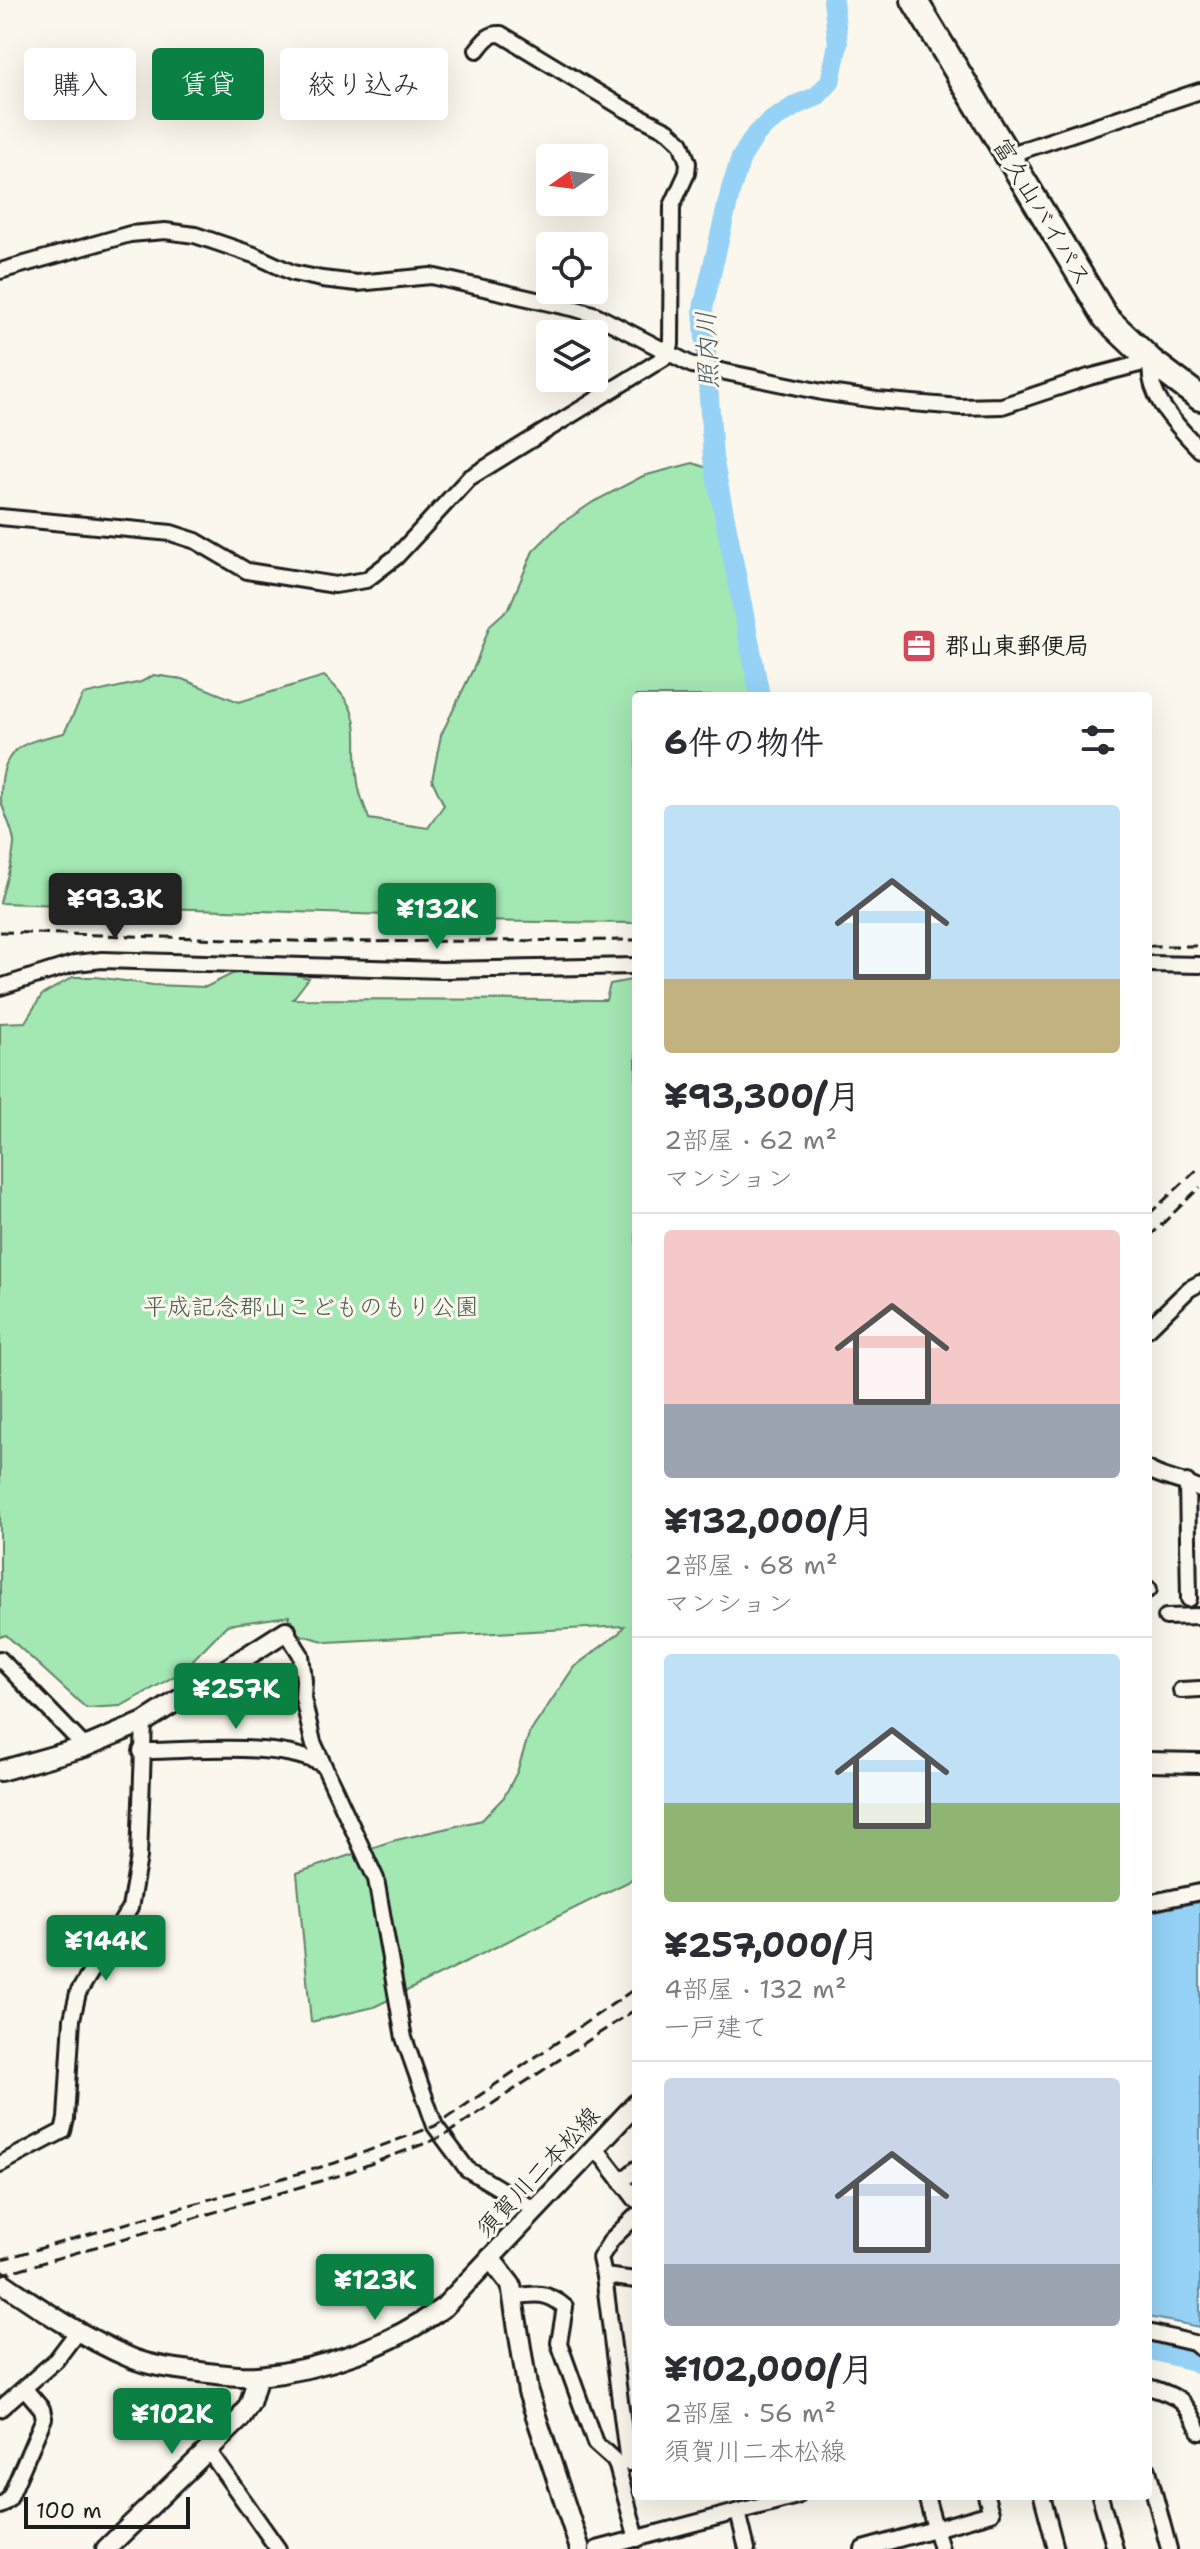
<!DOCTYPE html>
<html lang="ja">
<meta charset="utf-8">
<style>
body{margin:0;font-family:"Shantell Sans","Klee One",sans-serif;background:#f7f7f7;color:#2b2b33;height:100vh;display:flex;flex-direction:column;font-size:30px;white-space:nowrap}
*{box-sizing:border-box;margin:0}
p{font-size:26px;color:#7c7c81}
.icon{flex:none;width:44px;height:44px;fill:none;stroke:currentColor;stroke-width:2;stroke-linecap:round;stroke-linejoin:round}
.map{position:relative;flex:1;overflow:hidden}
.drawer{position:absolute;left:632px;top:692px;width:520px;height:1808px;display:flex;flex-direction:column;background:#fff;border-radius:8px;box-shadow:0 8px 32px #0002}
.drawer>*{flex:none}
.banner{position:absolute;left:24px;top:48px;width:488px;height:72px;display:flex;gap:16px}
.needle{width:52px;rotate:256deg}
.fabs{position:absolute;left:536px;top:144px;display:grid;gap:16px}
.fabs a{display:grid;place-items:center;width:72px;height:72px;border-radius:8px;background:#fff;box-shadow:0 8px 32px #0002;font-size:40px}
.scale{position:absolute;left:24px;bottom:20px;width:166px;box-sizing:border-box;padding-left:8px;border:4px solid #1c1c1c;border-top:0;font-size:22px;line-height:28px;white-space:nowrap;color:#1c1c1c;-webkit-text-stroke:6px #fbf7ec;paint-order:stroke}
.price{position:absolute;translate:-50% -68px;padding:0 18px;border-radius:8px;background:#0b8043;color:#fff;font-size:26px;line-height:52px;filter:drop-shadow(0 2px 4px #0008)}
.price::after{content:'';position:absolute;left:50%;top:48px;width:24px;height:18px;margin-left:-12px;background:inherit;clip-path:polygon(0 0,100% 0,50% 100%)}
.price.selected{background:#222;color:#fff}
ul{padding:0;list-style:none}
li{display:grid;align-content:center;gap:16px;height:424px;padding:0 32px}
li+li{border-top:2px solid #e1e1e2}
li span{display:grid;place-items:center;height:248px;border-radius:8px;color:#555}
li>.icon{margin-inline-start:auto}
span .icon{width:144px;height:144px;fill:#fffc;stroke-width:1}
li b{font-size:34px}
h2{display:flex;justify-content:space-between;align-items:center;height:96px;padding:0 32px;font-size:34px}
.tag{padding:0 28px;border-radius:8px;background:#fff;box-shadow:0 8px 32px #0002;font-size:28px;line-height:72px}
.tag.selected{background:#0b8043;color:#fff}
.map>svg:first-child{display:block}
.green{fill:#a3e7b3;stroke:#608268;stroke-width:2}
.water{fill:#95d2f5;stroke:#65899e;stroke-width:2}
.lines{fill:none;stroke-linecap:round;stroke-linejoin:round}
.river{stroke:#95d2f5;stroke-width:20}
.street-casing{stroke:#1c1c1c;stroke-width:20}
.secondary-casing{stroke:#1c1c1c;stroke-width:24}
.highway-casing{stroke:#1c1c1c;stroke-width:30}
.street{stroke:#fbf7ec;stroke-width:14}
.secondary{stroke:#fbf7ec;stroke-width:18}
.highway{stroke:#fbf7ec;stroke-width:24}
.rail{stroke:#1c1c1c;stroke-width:3;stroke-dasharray:12 6;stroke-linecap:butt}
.labels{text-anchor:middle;stroke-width:6;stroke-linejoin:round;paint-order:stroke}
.street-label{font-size:24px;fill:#1c1c1c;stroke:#fbf7ec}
.poi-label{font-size:24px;font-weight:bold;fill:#1c1c1c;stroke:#fbf7ec;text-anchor:start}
.park-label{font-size:24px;fill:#445949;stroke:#fbf7ec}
.water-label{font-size:26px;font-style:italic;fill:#465c68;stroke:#fbf7ec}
</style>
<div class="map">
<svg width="1200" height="2549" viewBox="0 0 1200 2549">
<rect width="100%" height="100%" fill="#fbf7ec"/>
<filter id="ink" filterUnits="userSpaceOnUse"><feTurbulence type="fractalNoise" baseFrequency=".0125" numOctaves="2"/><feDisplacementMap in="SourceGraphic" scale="16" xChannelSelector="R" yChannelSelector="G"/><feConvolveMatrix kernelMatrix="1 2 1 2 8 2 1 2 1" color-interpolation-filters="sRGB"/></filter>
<g filter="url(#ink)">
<g class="green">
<path d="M 693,463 L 713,470 L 725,554 L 752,696 L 636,696 L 636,923 L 462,921 L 420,916 L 0,903 C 4,884 14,861 14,842 C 13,829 4,814 1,801 C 0,746 21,743 64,733 L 83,695 L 141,682 L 154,675 L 182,679 L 239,702 L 324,676 C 372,718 349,737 359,789 C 361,799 366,809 369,819 L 428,828 L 444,805 L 432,780 L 441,735 L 475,665 L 490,625 L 509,608 L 533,551 L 559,525 L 593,502 L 643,476 Z"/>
<polygon points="269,969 309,978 293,999 606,1000 610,984 636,979 636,1875 628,1882 374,2007 311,2022 297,1873 392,1841 482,1820 504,1797 517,1772 529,1734 574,1667 619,1633 624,1626 327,1642 286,1631 289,1616 227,1625 180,1673 121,1706 86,1708 6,1635 0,1637 0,1023 25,1022 42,995 73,977 96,977 153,985 206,987 232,974"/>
</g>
<polygon class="water" points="1200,1902 1200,2327 1148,2317 1148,1916 1149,1912"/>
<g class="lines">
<g class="river">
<polyline points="760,696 713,458 703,308 731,189 741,158 756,134 768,123 798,104 816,97 830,82 838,44 833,0"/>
<polyline points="1148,2349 1194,2361 1200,2365"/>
</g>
<g class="street-casing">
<g id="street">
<polyline points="1008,155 1200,91"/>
<path d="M 0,271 L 130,234 L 165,231 L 195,235 L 254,255 L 293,273 L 322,279 L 357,283 L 431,276 L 576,309 L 596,315 L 692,365 L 822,392 L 877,400 L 960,407 L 1002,406 L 1089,377 L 1151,361 C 1145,396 1178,426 1200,450"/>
<path d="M 0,517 L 171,533 L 196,541 L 247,571 L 335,585 L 366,580 L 396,557 L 469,478 L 667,356 L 671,344 L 672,206 L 687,173 L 688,163 L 681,143 L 668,131 L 623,108 L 501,34 C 489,33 484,41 477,50"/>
<polyline points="1148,964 1200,965"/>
<polyline points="0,987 76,963 102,960 442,970 636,966"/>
<polyline points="1148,1329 1189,1289 1200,1283"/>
<path d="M 1148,1469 C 1161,1479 1182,1479 1200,1490"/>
<polyline points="1187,1482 1189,1599"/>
<polyline points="1148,1590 1149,1589"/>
<polyline points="1166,1617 1200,1616"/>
<polyline points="286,1631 301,1655 304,1680 303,1698 313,1742 376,1879 404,2038 435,2126 467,2169 537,2211"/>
<polyline points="0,1659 85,1747"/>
<polyline points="1181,1690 1200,1689"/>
<path d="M 141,1751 C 194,1751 273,1741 320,1763"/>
<polyline points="1148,1903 1200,1892"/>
<polyline points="595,2147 636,2200"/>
<polyline points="0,2164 63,2131 66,2119 72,2019 78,1993 130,1908 139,1857 144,1722"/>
<polyline points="621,2182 636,2169"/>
<polyline points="636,2216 612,2239 600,2258 604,2276 636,2280"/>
<polyline points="604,2276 628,2463"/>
<path d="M 514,2297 C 536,2293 548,2292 565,2307 L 559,2343 L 595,2443 L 614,2460 L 617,2466 L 637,2539"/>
<polyline points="1148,2332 1194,2343 1200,2348"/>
<path d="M 1148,2387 C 1180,2396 1187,2402 1200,2432"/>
<polyline points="0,2409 56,2360 78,2331"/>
<polyline points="208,2450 278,2549"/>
<polyline points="1148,2470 1169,2549"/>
<polyline points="926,2496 941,2549"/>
<polyline points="1042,2496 1056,2549"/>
<polyline points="1100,2496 1115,2549"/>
<polyline points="0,2506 9,2499 44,2418 42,2409 25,2389"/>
<polyline points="738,2512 747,2549"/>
<polyline points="597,2549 797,2496"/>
<polyline points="863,2549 991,2513 986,2496"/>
</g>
</g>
<g class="secondary-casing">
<g id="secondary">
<polyline points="1148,1762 1200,1763"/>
<polyline points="0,1771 85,1747 144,1722 286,1631"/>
<polyline points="490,2258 511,2285 528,2392 580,2549"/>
<path d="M 0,2281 C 42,2310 84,2338 131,2358 C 150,2366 171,2368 191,2371 C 212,2373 236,2378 258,2376 C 323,2370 392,2345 444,2307 L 636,2104"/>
<polyline points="106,2549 240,2419 250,2403 258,2376"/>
</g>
</g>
<g class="highway-casing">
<polyline id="highway" points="914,0 1106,318 1151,361 1200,398"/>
</g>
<use href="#street" class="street"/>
<use href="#secondary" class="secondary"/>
<use href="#highway" class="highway"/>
<g class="rail">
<polyline points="0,932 327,942 636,940"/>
<polyline points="1148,946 1200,946"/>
<polyline points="1148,1215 1200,1167"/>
<polyline points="1148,1238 1200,1187"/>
<polyline points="0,2260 335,2163 435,2126 636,1988"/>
<polyline points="0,2275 341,2175 442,2137 636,2009"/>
</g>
</g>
</g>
<defs>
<g id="office-square" transform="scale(1.8)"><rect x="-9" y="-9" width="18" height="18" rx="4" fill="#d1495b" stroke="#fbf7ec"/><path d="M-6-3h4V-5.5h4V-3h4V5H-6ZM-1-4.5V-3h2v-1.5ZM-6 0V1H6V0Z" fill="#fff"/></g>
</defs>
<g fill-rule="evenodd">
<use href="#office-square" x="919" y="646"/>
</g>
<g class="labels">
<g class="street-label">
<text transform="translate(1042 212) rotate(59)" y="8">富久山バイパス</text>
<text transform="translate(538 2172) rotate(-47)" y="8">須賀川二本松線</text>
</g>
<g class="poi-label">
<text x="945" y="654">郡山東郵便局</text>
</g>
<g class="park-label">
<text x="311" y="1315">平成記念郡山こどものもり公園</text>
</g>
<g class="water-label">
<text transform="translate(707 350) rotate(-92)" y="9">照内川</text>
</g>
</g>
</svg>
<div class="fabs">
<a><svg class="needle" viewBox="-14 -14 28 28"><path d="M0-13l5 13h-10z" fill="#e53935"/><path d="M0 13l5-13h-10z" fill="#7c7c81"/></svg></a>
<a><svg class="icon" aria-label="locate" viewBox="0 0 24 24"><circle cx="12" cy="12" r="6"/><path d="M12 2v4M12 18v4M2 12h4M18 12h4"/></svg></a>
<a><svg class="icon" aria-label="layers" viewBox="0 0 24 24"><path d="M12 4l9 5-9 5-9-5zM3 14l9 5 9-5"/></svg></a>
</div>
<div class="scale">100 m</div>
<b class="price selected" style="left:115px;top:941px">¥93.3K</b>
<b class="price" style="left:437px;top:951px">¥132K</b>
<b class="price" style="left:236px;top:1731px">¥257K</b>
<b class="price" style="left:106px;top:1983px">¥144K</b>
<b class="price" style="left:375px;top:2322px">¥123K</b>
<b class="price" style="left:172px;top:2456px">¥102K</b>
<div class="banner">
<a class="tag">購入</a>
<a class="tag selected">賃貸</a>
<a class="tag">絞り込み</a>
</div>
<section class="drawer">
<h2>6件の物件<svg class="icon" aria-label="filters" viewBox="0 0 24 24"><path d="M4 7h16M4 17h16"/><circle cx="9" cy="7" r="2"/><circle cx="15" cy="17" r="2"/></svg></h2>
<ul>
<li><span style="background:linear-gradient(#bfe0f5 70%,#c2b280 0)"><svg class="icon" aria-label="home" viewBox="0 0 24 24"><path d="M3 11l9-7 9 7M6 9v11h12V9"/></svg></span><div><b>¥93,300/月</b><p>2部屋 · 62 m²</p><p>マンション</p></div></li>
<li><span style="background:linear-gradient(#f6c9c9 70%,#9aa5b1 0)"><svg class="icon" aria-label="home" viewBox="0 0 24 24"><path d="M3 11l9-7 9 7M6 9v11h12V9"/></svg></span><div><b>¥132,000/月</b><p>2部屋 · 68 m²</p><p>マンション</p></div></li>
<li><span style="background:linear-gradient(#bfe0f5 60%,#8fb573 0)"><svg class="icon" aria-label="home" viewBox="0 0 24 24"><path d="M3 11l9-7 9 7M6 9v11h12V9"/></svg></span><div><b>¥257,000/月</b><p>4部屋 · 132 m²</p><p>一戸建て</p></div></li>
<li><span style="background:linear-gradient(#c9d6e8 75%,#9aa5b1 0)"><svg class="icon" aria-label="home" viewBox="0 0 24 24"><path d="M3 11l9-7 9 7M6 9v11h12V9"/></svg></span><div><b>¥102,000/月</b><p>2部屋 · 56 m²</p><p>須賀川二本松線</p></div></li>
</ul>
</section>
</div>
